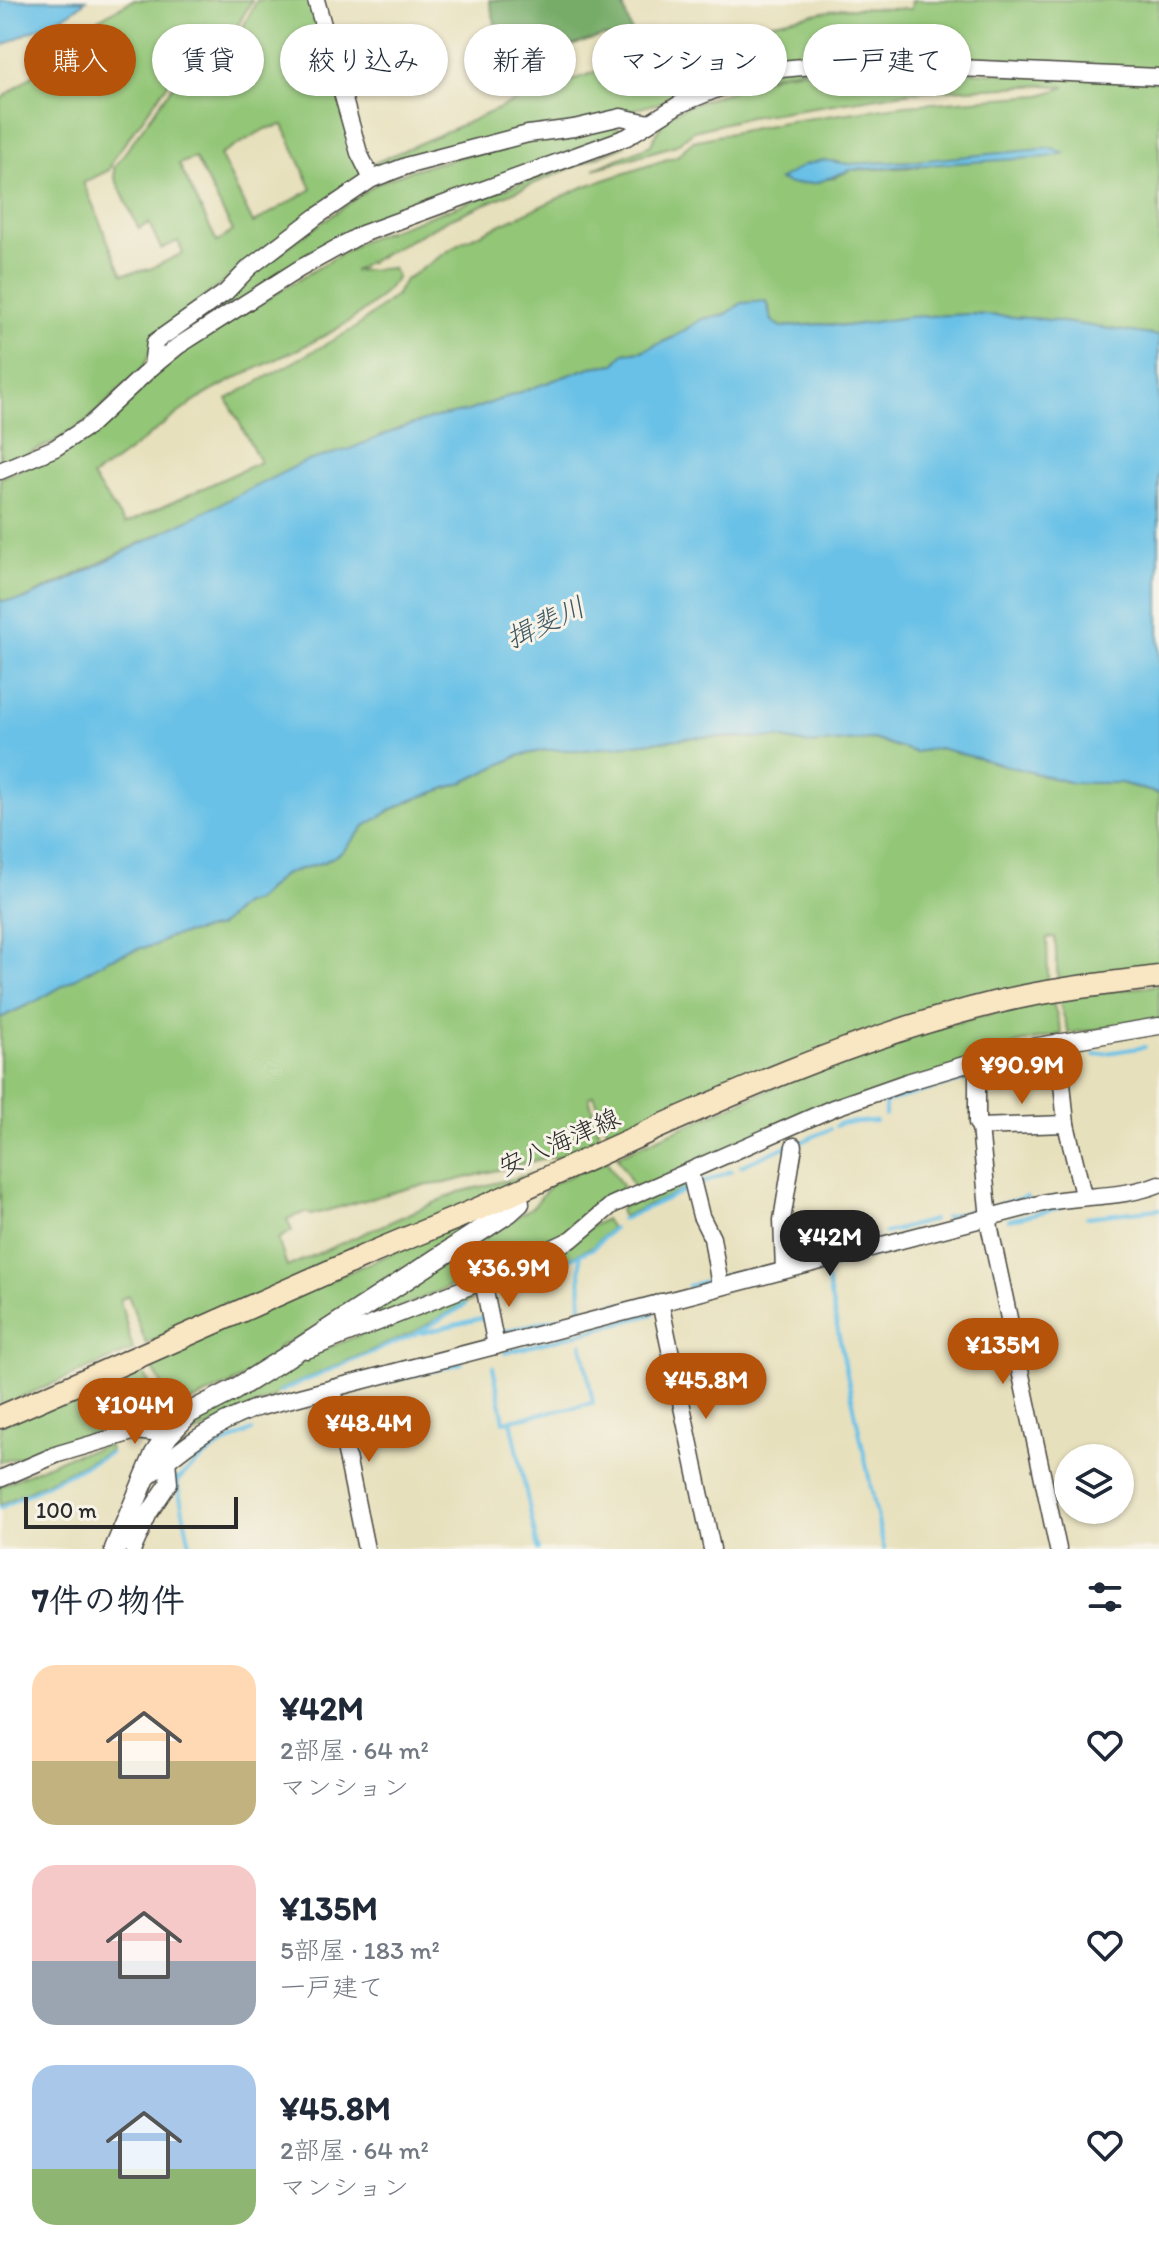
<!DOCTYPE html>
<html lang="ja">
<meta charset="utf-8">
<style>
body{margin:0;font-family:Itim,"Klee One",sans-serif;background:#f6f6f7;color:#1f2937;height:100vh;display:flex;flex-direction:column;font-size:30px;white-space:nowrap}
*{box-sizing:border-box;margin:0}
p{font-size:26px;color:#747a83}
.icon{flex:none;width:44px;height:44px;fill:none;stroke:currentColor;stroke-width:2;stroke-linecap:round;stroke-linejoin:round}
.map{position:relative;height:1549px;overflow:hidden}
.details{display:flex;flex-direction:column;background:#fff;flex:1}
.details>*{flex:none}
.top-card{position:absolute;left:24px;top:24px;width:1112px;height:72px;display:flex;gap:16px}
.buttons{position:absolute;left:1054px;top:1444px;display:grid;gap:16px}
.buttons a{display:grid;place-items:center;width:80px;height:80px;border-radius:50%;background:#fff;box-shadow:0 2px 6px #0004;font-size:40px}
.scale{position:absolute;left:24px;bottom:20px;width:214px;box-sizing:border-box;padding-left:8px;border:4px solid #2b2b2b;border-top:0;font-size:22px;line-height:28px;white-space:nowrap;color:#2b2b2b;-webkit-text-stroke:6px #f7f3e8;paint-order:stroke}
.price{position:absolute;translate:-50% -68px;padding:0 18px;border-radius:28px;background:#b45309;color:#fff;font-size:26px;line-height:52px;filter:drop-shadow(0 2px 4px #0008)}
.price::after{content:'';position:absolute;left:50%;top:48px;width:24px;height:18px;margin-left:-12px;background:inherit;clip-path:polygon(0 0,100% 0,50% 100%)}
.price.active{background:#222;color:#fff}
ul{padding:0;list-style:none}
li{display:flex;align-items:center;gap:24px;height:200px;padding:0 32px}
li span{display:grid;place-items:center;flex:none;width:224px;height:160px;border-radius:24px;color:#555}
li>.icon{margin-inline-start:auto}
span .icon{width:96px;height:96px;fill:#fffc;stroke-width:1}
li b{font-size:34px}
h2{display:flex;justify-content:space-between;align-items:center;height:96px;padding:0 32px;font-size:34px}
.pill{padding:0 28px;border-radius:36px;background:#fff;box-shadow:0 2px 6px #0004;font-size:28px;line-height:72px}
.pill.active{background:#b45309;color:#fff}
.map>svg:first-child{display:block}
.green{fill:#93c677;stroke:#5f7851;stroke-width:2;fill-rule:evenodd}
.forest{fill:#76ab68;stroke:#506b4a;stroke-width:2}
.water{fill:#69c1e7;stroke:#4a7689;stroke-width:2}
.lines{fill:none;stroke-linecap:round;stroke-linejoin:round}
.stream{stroke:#69c1e7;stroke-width:4}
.minor-casing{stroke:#474641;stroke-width:19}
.tertiary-casing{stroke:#474641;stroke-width:23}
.secondary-casing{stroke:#474641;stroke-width:25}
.minor{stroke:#fff;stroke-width:16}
.tertiary{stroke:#fff;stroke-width:20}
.secondary{stroke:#f9e7c3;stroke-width:22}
.labels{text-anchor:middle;stroke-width:6;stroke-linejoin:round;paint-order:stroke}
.street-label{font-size:26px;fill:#2b2b2b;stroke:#f7f3e8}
.water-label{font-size:28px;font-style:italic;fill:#3e5863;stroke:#f7f3e8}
</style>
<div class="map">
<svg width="1159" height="1549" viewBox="0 0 1159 1549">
<rect width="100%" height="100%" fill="#f7f3e8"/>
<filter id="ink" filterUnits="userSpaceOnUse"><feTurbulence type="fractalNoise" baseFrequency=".0125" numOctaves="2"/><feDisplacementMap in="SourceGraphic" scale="16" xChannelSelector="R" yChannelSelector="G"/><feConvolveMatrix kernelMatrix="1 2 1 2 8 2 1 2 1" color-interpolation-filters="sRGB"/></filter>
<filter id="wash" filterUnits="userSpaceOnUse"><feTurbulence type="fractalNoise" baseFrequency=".006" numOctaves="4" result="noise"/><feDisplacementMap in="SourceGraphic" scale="32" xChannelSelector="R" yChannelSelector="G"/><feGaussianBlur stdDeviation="1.8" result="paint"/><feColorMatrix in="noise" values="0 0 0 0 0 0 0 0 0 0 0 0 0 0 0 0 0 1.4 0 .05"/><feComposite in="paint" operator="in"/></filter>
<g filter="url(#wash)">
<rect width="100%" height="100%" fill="#e7e0bc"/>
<g class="green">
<path d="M 133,0 L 252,0 L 231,37 L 199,53 L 175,74 L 114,158 L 109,170 L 83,183 C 98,213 107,244 123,274 L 150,269 L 183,253 L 178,241 L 161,249 L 149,223 L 139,229 L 115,178 L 114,168 L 179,77 L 190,65 L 239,35 L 257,0 L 312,0 L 363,177 L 162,329 L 143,368 L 87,421 L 54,442 L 0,467 L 0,100 L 77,41 L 98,19 ZM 283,125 L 312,189 L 253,223 L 220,155 L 265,129 ZM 195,158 L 233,231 L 217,242 L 179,164 Z"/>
<polygon points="912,0 1159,0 1159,70 847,57 379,172 370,165 514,102 617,64 693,48 764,24 843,8 911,9"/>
<path d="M 845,66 L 1159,81 L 1159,336 L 1042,319 L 970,314 L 846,326 L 822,324 L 782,327 L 772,321 L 768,303 L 742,303 L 724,315 L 702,319 L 672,338 L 642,351 L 624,353 L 615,364 L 591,367 L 468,411 L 437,417 L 401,428 L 228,501 L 23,600 L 0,601 L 0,478 L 54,455 L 181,351 L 364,240 L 626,145 L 447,220 L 353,271 L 392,268 L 397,277 C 355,338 257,360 196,401 C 160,424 129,455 92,477 L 125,524 L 260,462 L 227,399 L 355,328 L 396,295 L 405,280 L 462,242 L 583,187 L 677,156 L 693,141 L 784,122 L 906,105 L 1041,95 L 1066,87 L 1046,85 L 911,92 L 749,117 L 694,131 L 676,145 L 594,169 L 651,145 L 664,119 L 682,108 L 782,73 ZM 823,160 L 849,164 L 916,161 L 918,167 L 850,170 L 834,178 L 780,179 Z"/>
<polygon points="613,124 623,132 360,229 159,349 254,271 376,184 411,170 528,139"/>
<polygon points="695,737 779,738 806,744 873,739 915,752 939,748 1072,783 1121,783 1159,794 1159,969 1058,983 1055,937 1047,938 1048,985 611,1140 594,1095 589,1097 602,1144 571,1159 549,1157 446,1183 413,1187 311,1215 306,1212 287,1219 292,1231 278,1239 287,1267 459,1192 544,1171 146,1344 128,1295 120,1300 133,1350 0,1406 0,1018 38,1000 109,959 141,948 157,945 169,937 218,927 243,904 255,901 284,874 324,862 342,852 365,826 393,809 412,800 464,782 518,756 545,750 584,750"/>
<polygon points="1159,985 1159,1021 1069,1033 1058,998"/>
<polygon points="1052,999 1062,1034 1019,1043 636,1191 617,1156 849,1055 925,1030"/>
<polygon points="606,1160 627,1194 571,1234 335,1336 332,1335 534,1206 551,1184"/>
<polygon points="687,1178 690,1187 622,1217 620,1208"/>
<polygon points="511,1201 314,1330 278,1347 281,1353 235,1382 176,1409 148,1360"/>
<polygon points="605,1219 611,1228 593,1246 580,1253 493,1292 489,1283"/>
<path d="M 471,1291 L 475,1298 L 414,1332 L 278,1391 L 274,1397 L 183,1439 L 181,1436 C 255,1367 378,1329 471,1291 Z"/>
<polygon points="138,1365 166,1412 113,1433 62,1448 57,1442 32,1454 0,1462 0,1425"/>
<polygon points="109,1445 110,1451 0,1505 0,1486 66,1457"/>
</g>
<polygon class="forest" points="489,0 621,0 641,59 617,64 612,38 603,36 513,64 505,61"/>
<g class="water">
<path d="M 0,0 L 86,0 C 63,23 27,29 0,48 Z"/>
<polygon points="1052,148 1064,153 1049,157 850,170 816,183 790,184 779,180 804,165 823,160 849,164 916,161"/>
<polygon points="766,301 772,321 782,327 822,324 846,326 908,317 970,314 1042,319 1159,336 1159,794 1121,783 1072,783 939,748 915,752 873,739 806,744 779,738 695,737 584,750 545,750 518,756 464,782 412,800 393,809 365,826 342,852 324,862 284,874 255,901 243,904 218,927 169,937 157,945 141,948 109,959 38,1000 0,1018 0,601 23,600 62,583 304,462 350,449 401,428 437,417 468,411 591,367 615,364 624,353 642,351 672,338 702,319 725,315 742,303"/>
</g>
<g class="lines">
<g class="stream">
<polyline points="1094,1055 1145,1047"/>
<polyline points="1066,1060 1080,1058"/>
<polyline points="1019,1068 1055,1062"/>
<polyline points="980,1076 1009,1069"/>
<polyline points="885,1115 885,1102 971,1078"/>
<polyline points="836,1126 841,1123 876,1121"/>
<polyline points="799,1143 830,1129"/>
<polyline points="741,1166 789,1145"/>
<polyline points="698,1185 731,1171"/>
<polyline points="997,1205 1027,1197"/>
<polyline points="945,1217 981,1209"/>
<polyline points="1087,1217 1159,1209"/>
<polyline points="621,1220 688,1189"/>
<polyline points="1009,1220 1062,1207"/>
<polyline points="885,1233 933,1220"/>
<polyline points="814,1253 875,1236"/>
<polyline points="825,1269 875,1255"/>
<polyline points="724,1276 743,1272"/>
<polyline points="827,1279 884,1549"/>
<polyline points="688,1286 713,1279"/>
<polyline points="508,1287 592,1249 613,1228"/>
<polyline points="601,1308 619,1303"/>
<polyline points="505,1331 581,1313 580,1255"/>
<polyline points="422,1333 483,1318 484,1321"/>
<polyline points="505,1353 653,1314"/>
<polyline points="493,1367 504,1421 511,1420 538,1549"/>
<polyline points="363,1388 462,1363"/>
<polyline points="279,1392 415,1334 465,1305"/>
<polyline points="511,1420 593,1403 582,1344"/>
<path d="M 184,1458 C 234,1423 264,1415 322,1399"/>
<polyline points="176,1478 191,1549"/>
<path d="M 177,1481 C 199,1458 222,1443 252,1431"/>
<polyline points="0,1508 110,1453"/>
</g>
</g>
</g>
<g filter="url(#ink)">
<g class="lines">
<g class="minor-casing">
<g id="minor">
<polyline points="316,0 359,153 372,179"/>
<polyline points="152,367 155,342 226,292 250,267 316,217 372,179 409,165 528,134 574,128 621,117 649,123"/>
<polyline points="0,471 55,448 90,425 152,367 178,346 299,269 362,234 627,137 678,105 717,89 781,69 845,63 1159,77"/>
<polyline points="1058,1042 1066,1124 1083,1195"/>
<polyline points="977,1060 977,1123 980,1127 990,1229 1058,1549"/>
<polyline points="980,1127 1066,1124"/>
<polyline points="690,1172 701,1216 712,1238 720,1286"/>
<polyline points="784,1270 782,1220 794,1146"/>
<polyline points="483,1281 496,1346"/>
<polyline points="660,1302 712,1549"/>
<polyline points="307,1350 483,1281 572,1239 612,1205 833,1108 907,1082 1014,1050 1159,1026"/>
<polyline points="333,1388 366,1549"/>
<path d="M 147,1478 C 182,1447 210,1426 253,1409 L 1047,1202 C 1084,1195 1124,1198 1159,1184"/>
<polyline points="0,1479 58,1454 136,1431 168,1435"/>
<polyline points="133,1549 149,1513 169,1483 167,1460"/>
</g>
</g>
<g class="tertiary-casing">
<polyline id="tertiary" points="115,1549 155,1454 168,1435 189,1413 234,1390 285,1358 509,1212 519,1203 517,1192"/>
</g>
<g class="secondary-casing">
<path id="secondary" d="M 0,1417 C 121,1365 240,1311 360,1258 C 412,1235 465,1216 516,1192 C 673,1121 830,1043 998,1002 C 1051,989 1105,984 1159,977"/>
</g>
<use href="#minor" class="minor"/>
<use href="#tertiary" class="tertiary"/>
<use href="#secondary" class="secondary"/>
</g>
</g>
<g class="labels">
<g class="street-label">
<text transform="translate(559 1142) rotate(-24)" y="9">安八海津線</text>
</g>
<g class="water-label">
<text transform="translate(545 622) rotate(-25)" y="10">揖斐川</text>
</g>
</g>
</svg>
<div class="buttons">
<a><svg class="icon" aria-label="layers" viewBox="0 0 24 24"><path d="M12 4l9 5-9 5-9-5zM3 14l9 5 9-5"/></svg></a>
</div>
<div class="scale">100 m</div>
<b class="price" style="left:1022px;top:1106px">¥90.9M</b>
<b class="price active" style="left:830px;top:1278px">¥42M</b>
<b class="price" style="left:509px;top:1309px">¥36.9M</b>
<b class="price" style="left:1003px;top:1386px">¥135M</b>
<b class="price" style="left:706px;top:1421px">¥45.8M</b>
<b class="price" style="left:135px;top:1446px">¥104M</b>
<b class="price" style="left:369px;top:1464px">¥48.4M</b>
<div class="top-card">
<a class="pill active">購入</a>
<a class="pill">賃貸</a>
<a class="pill">絞り込み</a>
<a class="pill">新着</a>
<a class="pill">マンション</a>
<a class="pill">一戸建て</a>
</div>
</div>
<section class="details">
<h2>7件の物件<svg class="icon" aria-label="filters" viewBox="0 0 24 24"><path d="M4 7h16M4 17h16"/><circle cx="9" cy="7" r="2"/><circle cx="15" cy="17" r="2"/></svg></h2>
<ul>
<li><span style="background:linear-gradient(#ffd9b3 60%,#c2b280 0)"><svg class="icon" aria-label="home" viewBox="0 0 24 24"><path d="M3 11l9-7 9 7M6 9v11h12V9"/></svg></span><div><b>¥42M</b><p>2部屋 · 64 m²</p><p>マンション</p></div><svg class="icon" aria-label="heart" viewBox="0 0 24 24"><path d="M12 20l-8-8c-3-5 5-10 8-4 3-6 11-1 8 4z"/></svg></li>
<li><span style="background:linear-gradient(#f6c9c9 60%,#9aa5b1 0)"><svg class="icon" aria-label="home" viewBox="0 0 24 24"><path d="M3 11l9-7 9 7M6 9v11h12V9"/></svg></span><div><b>¥135M</b><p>5部屋 · 183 m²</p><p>一戸建て</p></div><svg class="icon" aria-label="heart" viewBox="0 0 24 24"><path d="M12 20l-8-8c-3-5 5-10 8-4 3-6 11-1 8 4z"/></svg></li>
<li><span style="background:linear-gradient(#a9c7e8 65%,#8fb573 0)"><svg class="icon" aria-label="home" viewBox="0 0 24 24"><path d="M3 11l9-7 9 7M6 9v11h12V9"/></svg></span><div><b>¥45.8M</b><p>2部屋 · 64 m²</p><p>マンション</p></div><svg class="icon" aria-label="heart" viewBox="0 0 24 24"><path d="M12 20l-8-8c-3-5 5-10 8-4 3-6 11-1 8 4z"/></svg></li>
</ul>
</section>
